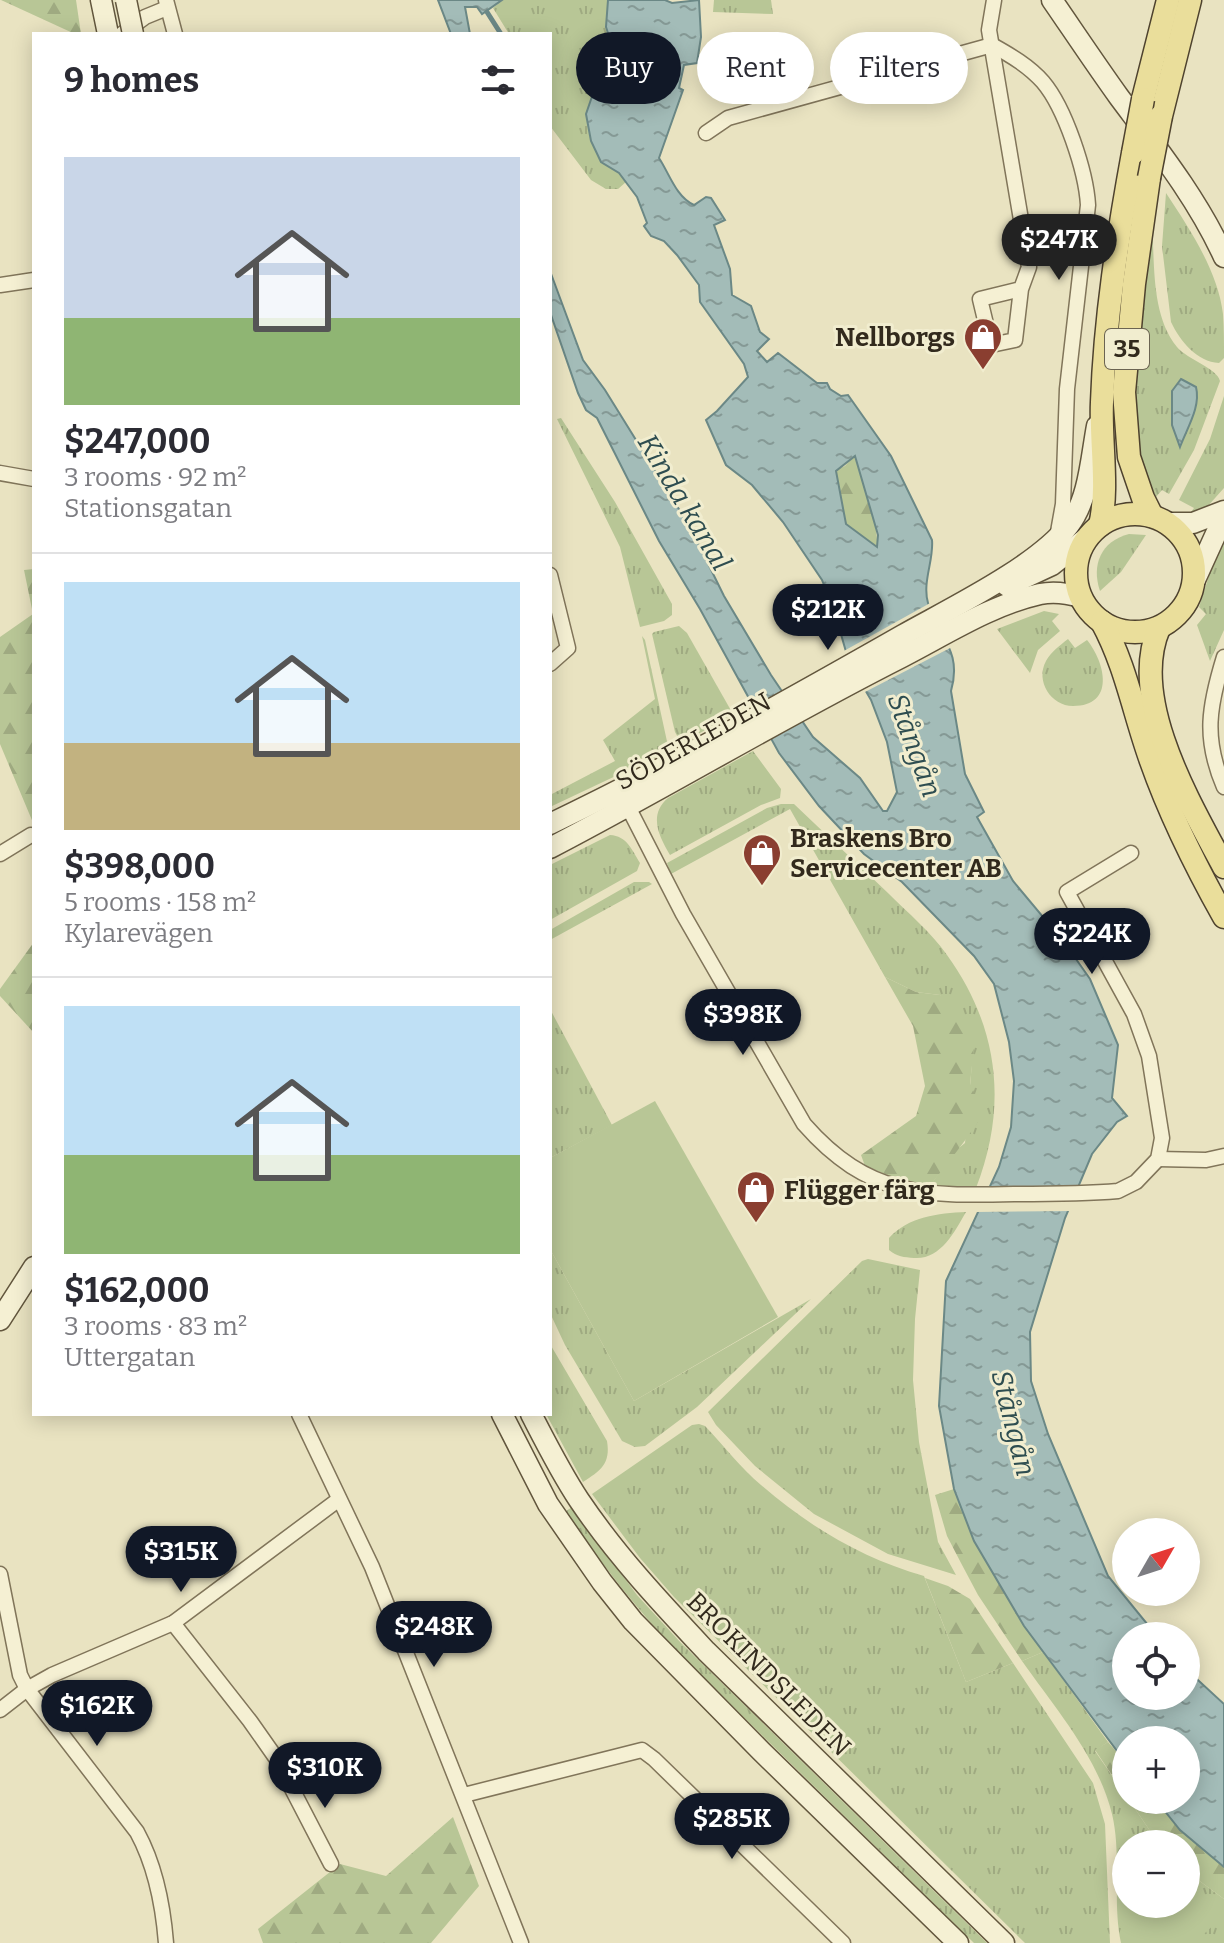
<!DOCTYPE html>
<meta charset="utf-8">
<style>
body{margin:0;font-family:Bitter,serif;background:#f7f7f7;color:#2b2b33;height:100vh;display:flex;flex-direction:column;font-size:30px;white-space:nowrap}
*{box-sizing:border-box;margin:0}
p{font-size:26px;color:#7c7c81}
.icon{flex:none;width:44px;height:44px;fill:none;stroke:currentColor;stroke-width:2;stroke-linecap:round;stroke-linejoin:round}
.map{position:relative;flex:1;overflow:hidden}
.details{position:absolute;left:32px;top:32px;width:520px;height:1384px;display:flex;flex-direction:column;background:#fff;border-radius:0px;box-shadow:0 4px 20px #0003}
.details>*{flex:none}
.guide{position:absolute;left:576px;top:32px;width:528px;height:72px;display:flex;gap:16px}
.needle{width:52px;rotate:51deg}
.fabs{position:absolute;left:1112px;top:1518px;display:grid;gap:16px}
.fabs a{display:grid;place-items:center;width:88px;height:88px;border-radius:50%;background:#fff;box-shadow:0 4px 20px #0003;font-size:40px}
.price{position:absolute;translate:-50% -68px;padding:0 18px;border-radius:28px;background:#111827;color:#fff;font-size:26px;line-height:52px;filter:drop-shadow(0 2px 4px #0008)}
.price::after{content:'';position:absolute;left:50%;top:48px;width:24px;height:18px;margin-left:-12px;background:inherit;clip-path:polygon(0 0,100% 0,50% 100%)}
.price.current{background:#222;color:#fff}
ul{padding:0;list-style:none}
li{display:grid;align-content:center;gap:16px;height:424px;padding:0 32px}
li+li{border-top:2px solid #e1e1e2}
li span{display:grid;place-items:center;height:248px;border-radius:0px;color:#555}
li>.icon{margin-inline-start:auto}
span .icon{width:144px;height:144px;fill:#fffc;stroke-width:1}
li b{font-size:34px}
h2{display:flex;justify-content:space-between;align-items:center;height:96px;padding:0 32px;font-size:34px}
.pill{padding:0 28px;border-radius:36px;background:#fff;box-shadow:0 4px 20px #0003;font-size:28px;line-height:72px}
.pill.current{background:#111827;color:#fff}
.map>svg:first-child{display:block}
.grass{fill:url(#grass-tufts)}
.forest{fill:url(#forest-firs)}
.pitch{fill:#b8c696}
.water{fill:url(#water-ripples);stroke:#6b8886;stroke-width:2;fill-rule:evenodd}
.pier{fill:#e9e3c1}
.lines{fill:none;stroke-linecap:round;stroke-linejoin:round}
.stream{stroke:#6b8886;stroke-width:5}
.street-casing{stroke:#81755a;stroke-width:17}
.secondary-casing{stroke:#62563d;stroke-width:23}
.primary-casing{stroke:#4e422e;stroke-width:25}
.street{stroke:#f5f0d3;stroke-width:14}
.secondary{stroke:#f5f0d3;stroke-width:20}
.primary{stroke:#eade9b;stroke-width:22}
.secondary-bridge-casing{stroke:#62563d;stroke-width:23;stroke-linecap:butt}
.primary-bridge-casing{stroke:#4e422e;stroke-width:25;stroke-linecap:butt}
.secondary-bridge{stroke:#f5f0d3;stroke-width:20}
.primary-bridge{stroke:#eade9b;stroke-width:22}
.labels{text-anchor:middle;stroke-width:6;stroke-linejoin:round;paint-order:stroke}
.shield{fill:#f1edcf;stroke:#6b6452;stroke-width:2}
.shield-label{font-size:24px;font-weight:bold;fill:#322a1d}
.poi-label{font-size:26px;font-weight:bold;fill:#322a1d;stroke:#f1edcf;text-anchor:start}
.street-label{font-size:26px;fill:#322a1d;stroke:#f1edcf}
.water-label{font-size:28px;font-style:italic;fill:#2e4d50;stroke:#f1edcf}
</style>
<div class="map">
<svg width="1224" height="1943" viewBox="0 0 1224 1943">
<defs>
<pattern id="grass-tufts" width="24" height="20" patternUnits="userSpaceOnUse" patternTransform="scale(2)"><rect width="24" height="20" fill="#b8c696"/><path d="M3 7l-1-3M5 7V3M7 7l1-3M15 17l-1-3M17 17v-4M19 17l1-3" fill="none" stroke="#9faa81"/></pattern>
<pattern id="forest-firs" width="22" height="20" patternUnits="userSpaceOnUse" patternTransform="scale(2)"><rect width="22" height="20" fill="#b8c696"/><path d="M5 1l3.5 6h-7zM16 11l3.5 6h-7z" fill="#9faa81"/></pattern>
<pattern id="water-ripples" width="26" height="14" patternUnits="userSpaceOnUse" patternTransform="scale(2)"><rect width="26" height="14" fill="#a3bcb8"/><path d="M2 4q2-2 4 0t4 0M15 11q2-2 4 0t4 0" fill="none" stroke="#859995"/></pattern>
</defs>
<rect width="100%" height="100%" fill="#e9e3c1"/>
<g class="grass">
<polygon points="502,0 608,0 616,58 610,69 597,82 590,131 591,141 601,161 619,173 626,182 618,189 606,189 591,180 550,126 550,34 509,34 493,8"/>
<polygon points="714,0 771,0 773,14 713,12"/>
<path d="M 1166,193 C 1189,228 1218,271 1223,314 C 1224,328 1224,344 1224,358 L 1219,363 C 1197,362 1180,341 1171,322 L 1162,246 Z"/>
<path d="M 1152,226 C 1155,265 1151,315 1177,347 C 1188,360 1217,368 1220,381 L 1194,450 L 1169,494 L 1162,490 L 1156,497 C 1148,480 1139,463 1137,444 C 1129,372 1143,297 1152,226 Z"/>
<polygon points="1224,396 1224,488 1207,507 1189,515 1194,508 1179,500 1210,439"/>
<polygon points="561,418 615,502 672,604 672,615 664,621 640,627 620,547 557,419"/>
<path d="M 1129,534 L 1146,535 L 1121,572 L 1100,591 C 1091,565 1101,541 1129,534 Z"/>
<polygon points="1224,542 1224,630 1210,661 1197,625 1206,614 1199,607 1216,554"/>
<polygon points="1044,611 1059,614 1052,621 1060,631 1038,650 1030,673 997,629"/>
<polygon points="679,626 687,633 733,714 686,741 679,739 675,732 652,634 654,632"/>
<polygon points="642,636 645,640 668,746 658,756 550,807 550,795 615,761 603,740 655,699"/>
<path d="M 1068,639 L 1075,648 L 1087,640 C 1105,662 1116,706 1073,706 C 1051,706 1035,681 1046,661 C 1051,652 1059,646 1068,639 Z"/>
<path d="M 753,751 L 781,789 L 780,798 L 761,805 L 670,855 C 659,836 648,815 668,798 Z"/>
<path d="M 781,804 L 794,804 C 825,834 857,863 888,893 C 908,913 931,932 947,955 C 999,1027 1008,1106 976,1188 L 929,1187 L 955,1151 L 965,1143 L 972,1063 L 940,995 L 916,992 L 885,977 L 790,809 L 671,874 L 667,863 L 767,808 Z"/>
<path d="M 610,835 C 627,836 632,850 640,863 L 637,871 L 550,920 L 550,865 Z"/>
<polygon points="634,882 649,882 652,884 550,940 550,930"/>
<polygon points="550,1009 612,1125 550,1158"/>
<path d="M 966,1212 C 954,1233 940,1260 914,1258 C 904,1257 897,1257 889,1250 L 889,1238 C 908,1217 938,1213 966,1212 Z"/>
<polygon points="550,1249 634,1401 811,1299 697,1407 645,1446 635,1447 622,1441 565,1345 550,1313"/>
<polygon points="868,1259 920,1270 915,1319 913,1380 919,1442 938,1542 956,1575 888,1554 814,1514 755,1466 716,1425 708,1412 862,1261"/>
<path d="M 550,1344 L 607,1441 C 611,1464 600,1471 583,1482 L 546,1414 L 550,1414 Z"/>
<path d="M 699,1424 L 705,1426 C 724,1446 741,1468 761,1485 C 809,1527 864,1559 924,1576 L 966,1682 L 1013,1663 L 1093,1783 L 1105,1824 L 1110,1943 L 1025,1943 L 674,1597 L 640,1558 L 592,1494 L 692,1425 Z"/>
<path d="M 572,1507 L 637,1595 L 681,1643 L 987,1943 L 974,1943 L 675,1650 C 635,1607 599,1560 565,1512 Z"/>
<path d="M 1043,1652 L 1108,1742 L 1095,1751 L 1126,1796 L 1126,1800 L 1129,1800 L 1159,1844 L 1126,1844 L 1126,1904 L 1186,1904 L 1186,1871 L 1224,1899 L 1224,1943 L 1121,1943 C 1112,1901 1122,1856 1112,1814 C 1098,1757 1055,1708 1022,1661 Z"/>
</g>
<g class="forest">
<polygon points="1,0 76,0 81,34 75,34"/>
<path d="M 855,455 C 861,485 879,520 877,548 L 846,524 L 836,470 L 845,466 Z"/>
<polygon points="34,569 34,825 0,744 0,637 33,614 24,570"/>
<polygon points="34,942 34,1033 0,996 0,989"/>
<path d="M 885,977 L 916,992 L 940,995 L 968,1020 L 975,1038 L 970,1084 L 984,1112 C 968,1139 948,1162 929,1187 L 900,1180 L 865,1166 L 861,1155 L 916,1116 L 925,1086 L 913,1026 Z"/>
<polygon points="954,1489 974,1541 1024,1626 1043,1652 1022,1661 978,1595 961,1563 947,1536 935,1495"/>
<polygon points="925,1578 948,1586 970,1599 1013,1663 966,1682"/>
<polygon points="1108,1742 1126,1763 1126,1796 1095,1750"/>
<polygon points="1129,1800 1156,1800 1180,1830 1224,1867 1224,1899 1186,1871 1186,1844 1159,1844"/>
<polygon points="453,1817 479,1886 431,1943 263,1943 258,1929 340,1864 386,1876"/>
</g>
<g class="pitch">
<polygon points="655,1101 778,1317 634,1401 550,1249 550,1158"/>
<polygon points="1186,1888 1217,1922 1194,1943 1157,1943 1125,1907 1129,1904 1186,1904"/>
</g>
<g class="water">
<polygon points="438,0 502,0 482,14 477,7 465,7 470,34 451,34"/>
<path d="M 608,0 L 665,0 L 672,3 L 699,0 L 701,37 L 697,63 L 684,65 L 679,88 L 683,90 L 659,158 C 669,173 676,197 694,205 L 706,197 L 711,198 L 725,220 L 714,225 L 730,269 L 732,295 L 751,306 L 760,332 L 769,339 L 757,351 L 767,362 L 778,353 L 817,383 L 827,383 L 830,389 L 841,396 L 848,395 L 891,456 L 932,540 C 934,560 922,582 928,603 C 937,637 963,649 951,691 L 965,774 L 984,812 L 977,817 L 1013,881 L 1064,942 L 1090,979 L 1118,1045 L 1112,1098 L 1127,1116 L 1117,1122 L 1092,1154 L 1065,1218 L 1030,1332 L 1031,1381 L 1048,1434 L 1108,1576 L 1157,1636 L 1126,1636 L 1126,1696 L 1186,1696 L 1186,1669 L 1224,1704 L 1224,1867 L 1180,1830 L 1156,1800 L 1186,1800 L 1186,1740 L 1126,1740 L 1126,1763 L 1024,1626 L 974,1541 L 954,1489 L 939,1406 L 946,1281 L 999,1167 L 1011,1127 L 1014,1081 L 1009,1042 L 994,984 L 974,956 L 902,882 L 864,854 L 819,806 L 779,753 L 700,609 L 659,541 L 597,418 L 586,410 L 578,393 L 550,312 L 550,271 L 583,360 L 605,390 L 690,527 L 724,596 L 771,675 L 813,737 L 860,778 L 883,811 L 887,811 L 897,792 L 887,742 L 871,700 L 849,662 L 834,610 L 822,580 L 783,522 L 752,485 L 726,465 L 706,420 L 717,411 L 748,377 L 744,364 L 700,302 L 699,285 L 677,255 L 664,241 L 651,236 L 644,226 L 647,223 L 637,197 L 619,173 L 601,162 L 591,141 L 586,114 L 597,82 L 610,69 L 616,58 L 606,27 ZM 855,456 L 878,535 L 877,547 L 846,524 L 836,471 Z"/>
<path d="M 1181,379 L 1196,387 C 1201,407 1187,428 1180,447 L 1172,425 L 1172,391 Z"/>
</g>
<g class="pier">
<polygon points="932,602 954,646 863,693 842,652"/>
<polygon points="1083,1186 1072,1211 975,1212 986,1188"/>
</g>
<g class="lines">
<polyline class="stream" points="487,12 501,34"/>
<g class="street-casing">
<g id="street">
<polyline points="166,0 175,34"/>
<polyline points="994,0 989,30 1029,267 1021,289 1015,340 991,345 980,299 1021,289"/>
<polyline points="122,34 145,17 167,8"/>
<path d="M 706,133 L 728,118 L 992,45 C 1010,55 1029,66 1043,82 C 1065,108 1086,171 1088,205 L 1067,389 L 1063,504 L 1058,532"/>
<polyline points="0,285 34,280"/>
<polyline points="0,473 34,479"/>
<polyline points="550,575 568,648 550,664"/>
<path d="M 1224,657 C 1209,706 1203,738 1224,787"/>
<path d="M 624,799 L 683,914 L 804,1124 C 868,1197 924,1196 1014,1194 C 1049,1194 1084,1194 1118,1191 L 1136,1182 L 1158,1159 L 1162,1138 L 1149,1056 L 1134,1014 L 1067,892 L 1131,853"/>
<polyline points="0,854 31,835"/>
<polyline points="1158,1159 1206,1160 1224,1156"/>
<polyline points="299,1414 372,1567 521,1943"/>
<path d="M 0,1574 L 20,1675 L 27,1689 L 137,1832 C 155,1865 163,1905 166,1943"/>
<polyline points="173,1623 250,1721 276,1758 331,1864"/>
<polyline points="0,1710 27,1689 52,1675 173,1623 338,1500"/>
<polyline points="464,1795 642,1750 654,1759 843,1943"/>
</g>
</g>
<g class="secondary-casing">
<g id="secondary">
<polyline points="101,0 108,34"/>
<path d="M 1052,0 C 1074,32 1096,65 1119,97 C 1157,148 1197,198 1224,257"/>
<polyline points="1168,523 1193,523 1224,511"/>
<polyline points="1194,582 1224,516"/>
<polyline points="1007,586 1052,565 1085,539"/>
<path d="M 550,824 C 671,766 787,701 903,635 C 951,608 1036,567 1069,525 C 1089,499 1091,458 1097,426"/>
<path d="M 550,848 C 669,786 783,717 902,657 C 945,635 991,605 1040,594 C 1054,591 1067,593 1081,597"/>
<polyline points="0,1320 34,1267"/>
<polyline points="502,1414 548,1504 602,1582 633,1621 761,1751 958,1943"/>
<path d="M 531,1414 C 546,1443 561,1473 579,1500 C 616,1555 661,1603 706,1651 L 1004,1943"/>
</g>
</g>
<g class="primary-casing">
<g id="primary">
<polyline points="1143,99 1168,0"/>
<polyline points="1161,116 1190,0"/>
<polyline points="1149,178 1134,284 1124,392 1129,457 1143,498 1152,516"/>
<circle cx="1135" cy="573" r="59"/>
<path d="M 1100,525 C 1109,489 1100,440 1102,402 C 1105,318 1118,235 1133,153"/>
<path d="M 1102,622 C 1126,666 1134,714 1151,761 C 1170,815 1196,867 1224,917"/>
<path d="M 1159,628 C 1128,700 1190,803 1224,867"/>
</g>
</g>
<use href="#street" class="street"/>
<use href="#secondary" class="secondary"/>
<use href="#primary" class="primary"/>
<g class="secondary-bridge-casing">
<polyline id="secondary-bridge" points="126,0 133,34"/>
</g>
<g class="primary-bridge-casing">
<g id="primary-bridge">
<polyline points="1133,153 1143,99"/>
<polyline points="1149,178 1161,116"/>
</g>
</g>
<use href="#secondary-bridge" class="secondary-bridge"/>
<use href="#primary-bridge" class="primary-bridge"/>
</g>
<defs>
<g id="shop-pin" transform="scale(2)"><path d="M0 17L-7.5 6A9.5 9.5 0 1 1 7.5 6Z" fill="#8a3e30" stroke="#f1edcf"/><path d="M-5-2.5h2.3a2.7 3.5 0 0 1 5.4 0H5L5.5 6h-11ZM-1.5-2.5h3a1.5 2.3 0 0 0-3 0Z" fill="#fff"/></g>
</defs>
<g fill-rule="evenodd">
<use href="#shop-pin" x="983" y="337"/>
<use href="#shop-pin" x="762" y="853"/>
<use href="#shop-pin" x="756" y="1190"/>
</g>
<g class="labels">
<rect class="shield" x="1105" y="329" width="44" height="40" rx="6"/>
<g class="shield-label">
<text x="1127" y="357">35</text>
</g>
<g class="poi-label">
<text x="955" y="346" text-anchor="end">Nellborgs</text>
<text x="790" y="847">Braskens Bro<tspan x="790" dy="30">Servicecenter AB</tspan></text>
<text x="784" y="1199">Flügger färg</text>
</g>
<g class="street-label">
<text transform="translate(693 741) rotate(-29)" y="9">SÖDERLEDEN</text>
<text transform="translate(769 1674) rotate(45)" y="9">BROKINDSLEDEN</text>
</g>
<g class="water-label">
<text transform="translate(685 502) rotate(59)" y="10">Kinda kanal</text>
<text transform="translate(915 745) rotate(70)" y="10">Stångån</text>
<text transform="translate(1014 1423) rotate(76)" y="10">Stångån</text>
</g>
</g>
</svg>
<div class="fabs">
<a><svg class="needle" viewBox="-14 -14 28 28"><path d="M0-13l5 13h-10z" fill="#e53935"/><path d="M0 13l5-13h-10z" fill="#7c7c81"/></svg></a>
<a><svg class="icon" aria-label="locate" viewBox="0 0 24 24"><circle cx="12" cy="12" r="6"/><path d="M12 2v4M12 18v4M2 12h4M18 12h4"/></svg></a>
<a>+</a>
<a>−</a>
</div>
<b class="price current" style="left:1059px;top:282px">$247K</b>
<b class="price" style="left:828px;top:652px">$212K</b>
<b class="price" style="left:1092px;top:976px">$224K</b>
<b class="price" style="left:743px;top:1057px">$398K</b>
<b class="price" style="left:181px;top:1594px">$315K</b>
<b class="price" style="left:434px;top:1669px">$248K</b>
<b class="price" style="left:97px;top:1748px">$162K</b>
<b class="price" style="left:325px;top:1810px">$310K</b>
<b class="price" style="left:732px;top:1861px">$285K</b>
<div class="guide">
<a class="pill current">Buy</a>
<a class="pill">Rent</a>
<a class="pill">Filters</a>
</div>
<section class="details">
<h2>9 homes<svg class="icon" aria-label="filters" viewBox="0 0 24 24"><path d="M4 7h16M4 17h16"/><circle cx="9" cy="7" r="2"/><circle cx="15" cy="17" r="2"/></svg></h2>
<ul>
<li><span style="background:linear-gradient(#c9d6e8 65%,#8fb573 0)"><svg class="icon" aria-label="home" viewBox="0 0 24 24"><path d="M3 11l9-7 9 7M6 9v11h12V9"/></svg></span><div><b>$247,000</b><p>3 rooms · 92 m²</p><p>Stationsgatan</p></div></li>
<li><span style="background:linear-gradient(#bfe0f5 65%,#c2b280 0)"><svg class="icon" aria-label="home" viewBox="0 0 24 24"><path d="M3 11l9-7 9 7M6 9v11h12V9"/></svg></span><div><b>$398,000</b><p>5 rooms · 158 m²</p><p>Kylarevägen</p></div></li>
<li><span style="background:linear-gradient(#bfe0f5 60%,#8fb573 0)"><svg class="icon" aria-label="home" viewBox="0 0 24 24"><path d="M3 11l9-7 9 7M6 9v11h12V9"/></svg></span><div><b>$162,000</b><p>3 rooms · 83 m²</p><p>Uttergatan</p></div></li>
</ul>
</section>
</div>
